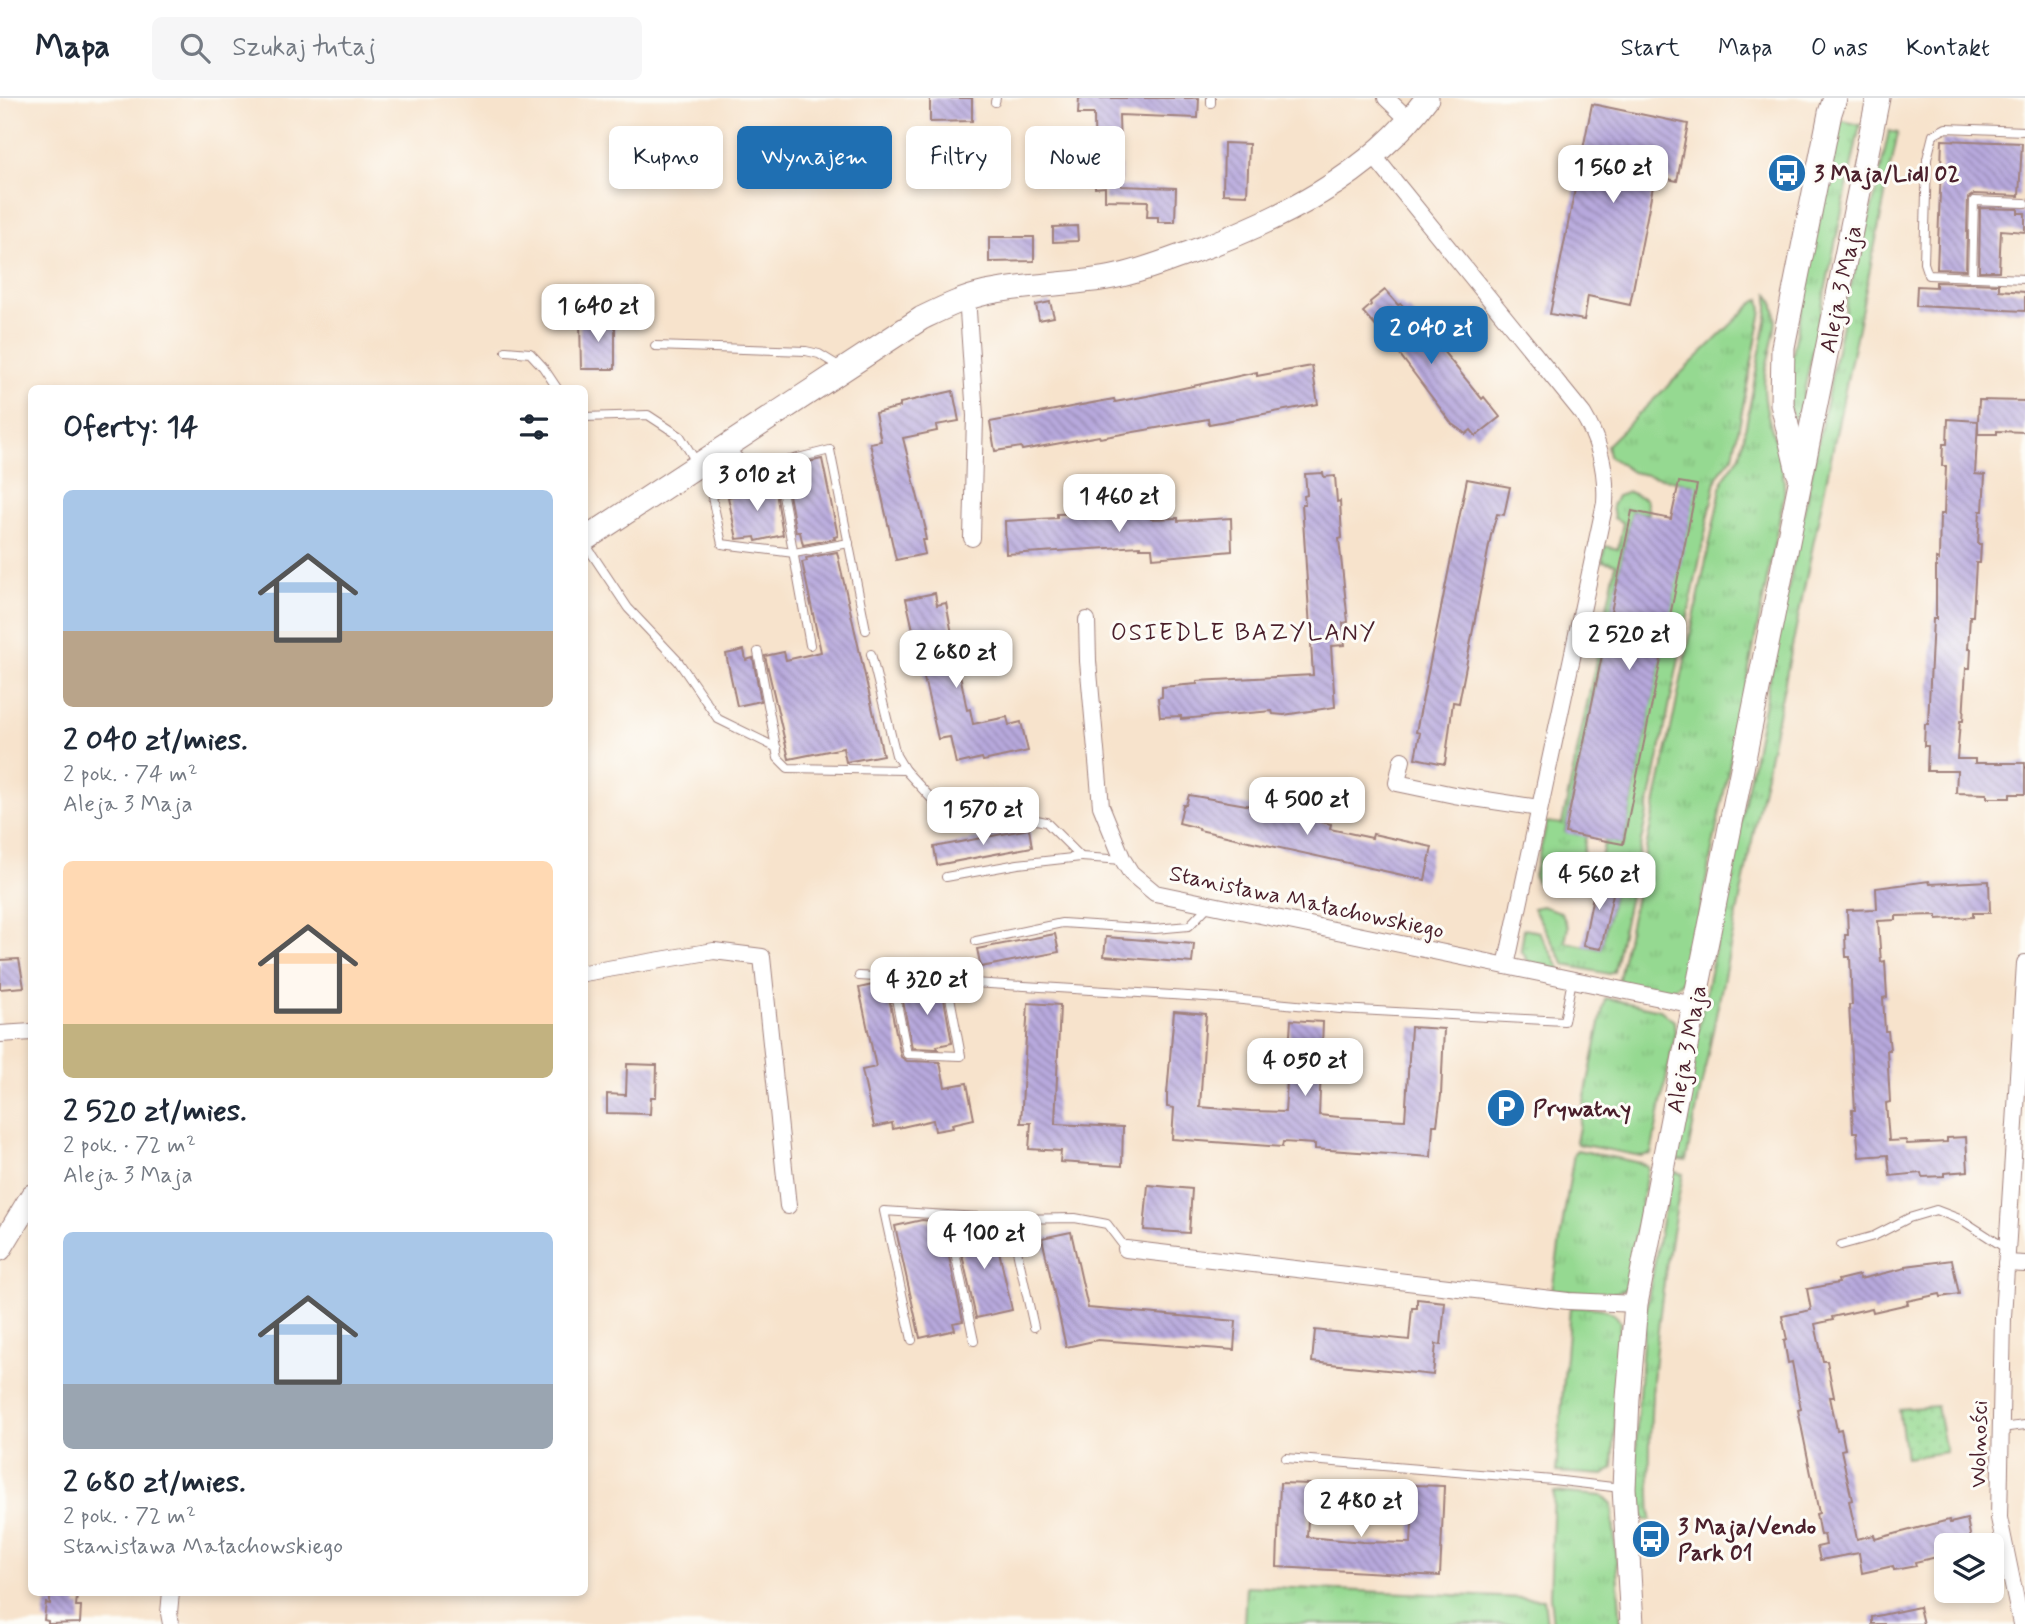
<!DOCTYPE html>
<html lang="pl">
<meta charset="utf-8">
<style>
body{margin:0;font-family:Mynerve,sans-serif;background:#f6f6f7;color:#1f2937;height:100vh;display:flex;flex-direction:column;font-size:26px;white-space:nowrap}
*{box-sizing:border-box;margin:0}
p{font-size:23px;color:#747a83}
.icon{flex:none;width:38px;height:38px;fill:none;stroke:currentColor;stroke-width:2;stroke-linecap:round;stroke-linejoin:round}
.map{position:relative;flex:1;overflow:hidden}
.panel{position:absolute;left:28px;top:287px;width:560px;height:1211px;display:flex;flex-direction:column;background:#fff;border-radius:10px;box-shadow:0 4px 10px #0003}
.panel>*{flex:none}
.top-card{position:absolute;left:609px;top:28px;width:665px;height:63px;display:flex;gap:14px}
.buttons{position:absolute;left:1934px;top:1435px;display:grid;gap:14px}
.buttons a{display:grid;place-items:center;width:70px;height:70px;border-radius:10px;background:#fff;box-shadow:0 4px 10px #0003;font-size:35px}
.price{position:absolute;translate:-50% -60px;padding:0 16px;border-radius:14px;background:#fff;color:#222;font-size:23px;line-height:46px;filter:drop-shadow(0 2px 4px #0008)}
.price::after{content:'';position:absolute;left:50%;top:42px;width:21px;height:16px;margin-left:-10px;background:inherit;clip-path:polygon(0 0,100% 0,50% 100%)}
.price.selected{background:#1f6fb2;color:#fff}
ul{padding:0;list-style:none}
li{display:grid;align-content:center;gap:14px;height:371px;padding:0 35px}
li span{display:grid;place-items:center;height:217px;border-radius:10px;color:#555}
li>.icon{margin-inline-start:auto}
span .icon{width:126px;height:126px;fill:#fffc;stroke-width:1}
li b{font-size:30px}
h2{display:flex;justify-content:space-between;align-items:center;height:84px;padding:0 35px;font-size:30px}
.chip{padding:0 24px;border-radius:10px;background:#fff;box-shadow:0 4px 10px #0003;font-size:24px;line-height:63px}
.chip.selected{background:#1f6fb2;color:#fff}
header{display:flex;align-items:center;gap:42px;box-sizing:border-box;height:98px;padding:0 35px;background:#fff;border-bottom:2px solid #e0e1e3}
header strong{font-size:33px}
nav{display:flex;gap:38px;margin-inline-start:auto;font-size:24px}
.search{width:490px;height:63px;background:#f6f6f7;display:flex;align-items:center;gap:18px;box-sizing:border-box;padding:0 24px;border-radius:10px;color:#747a83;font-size:26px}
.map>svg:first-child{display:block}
.grass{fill:url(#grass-tufts);stroke:#707c5e;stroke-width:2}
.park{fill:url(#park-dots);stroke:#707c5e;stroke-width:2}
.building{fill:url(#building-back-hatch)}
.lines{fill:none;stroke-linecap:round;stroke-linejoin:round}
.lane-casing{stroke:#a0817c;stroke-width:10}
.street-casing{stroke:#a0817c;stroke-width:18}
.secondary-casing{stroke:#a0817c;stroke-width:25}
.lane{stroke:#fff;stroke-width:8}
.street{stroke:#fff;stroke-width:16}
.secondary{stroke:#fff;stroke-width:23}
.labels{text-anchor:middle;stroke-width:6;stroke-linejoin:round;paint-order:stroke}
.poi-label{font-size:23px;font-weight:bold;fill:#4a1f2b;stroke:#fdfcf7;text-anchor:start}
.street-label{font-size:23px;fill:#4a1f2b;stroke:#fdfcf7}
.neighbourhood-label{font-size:24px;letter-spacing:2px;fill:#4a1f2b;stroke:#fdfcf7}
</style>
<header>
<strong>Mapa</strong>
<div class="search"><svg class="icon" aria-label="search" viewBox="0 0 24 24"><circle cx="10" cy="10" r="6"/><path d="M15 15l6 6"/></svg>Szukaj tutaj</div>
<nav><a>Start</a><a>Mapa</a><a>O nas</a><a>Kontakt</a></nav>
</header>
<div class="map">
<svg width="2025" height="1526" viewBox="0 0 2025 1526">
<defs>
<pattern id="grass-tufts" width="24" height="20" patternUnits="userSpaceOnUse" patternTransform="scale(1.75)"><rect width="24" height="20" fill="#95d991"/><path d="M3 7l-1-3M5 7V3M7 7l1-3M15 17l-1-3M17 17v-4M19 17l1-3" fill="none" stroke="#82ba7d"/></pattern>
<pattern id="park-dots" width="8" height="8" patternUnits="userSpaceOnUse" patternTransform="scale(1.75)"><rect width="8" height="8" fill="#95d991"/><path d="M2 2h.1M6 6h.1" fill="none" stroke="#82ba7d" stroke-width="1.8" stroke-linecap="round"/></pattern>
<pattern id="building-back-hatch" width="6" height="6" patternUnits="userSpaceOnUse" patternTransform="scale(1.75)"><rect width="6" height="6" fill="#b7a9dd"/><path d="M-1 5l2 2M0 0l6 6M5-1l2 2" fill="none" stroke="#9789b3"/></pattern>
</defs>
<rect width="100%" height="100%" fill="#fdfcf7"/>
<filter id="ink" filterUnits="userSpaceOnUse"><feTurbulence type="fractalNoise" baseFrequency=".0143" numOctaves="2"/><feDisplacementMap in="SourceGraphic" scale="14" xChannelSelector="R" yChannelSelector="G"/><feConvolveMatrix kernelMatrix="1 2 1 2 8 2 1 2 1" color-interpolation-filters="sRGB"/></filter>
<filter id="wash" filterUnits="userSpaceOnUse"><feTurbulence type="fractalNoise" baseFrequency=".00686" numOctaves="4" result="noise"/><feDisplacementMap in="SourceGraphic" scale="28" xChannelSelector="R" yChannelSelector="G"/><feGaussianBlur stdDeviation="1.57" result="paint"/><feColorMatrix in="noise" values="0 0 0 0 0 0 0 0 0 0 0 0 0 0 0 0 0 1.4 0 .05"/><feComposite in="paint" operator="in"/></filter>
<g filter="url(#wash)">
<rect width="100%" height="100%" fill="#f7e3cc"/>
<g class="grass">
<polygon points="1839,22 1860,27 1797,327 1789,310 1790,270"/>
<polygon points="1889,33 1898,35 1686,1063 1672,1061 1847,202 1875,98"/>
<path d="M 1768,196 C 1787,219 1765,258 1764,285 C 1763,324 1787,360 1784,398 L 1687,876 C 1673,904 1643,889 1618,885 L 1723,381 L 1740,358 L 1768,213 Z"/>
<polygon points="1760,201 1762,213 1733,358 1717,378 1614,874 1609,876 1565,867 1533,810 1542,808 1561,814 1568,829 1565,844 1601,851 1616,782 1597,778 1605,742 1623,746 1696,387 1632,374 1609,358 1607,347 1752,206"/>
<path d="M 1629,394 L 1646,401 L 1649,416 L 1632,413 L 1605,543 L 1621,551 L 1603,548 L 1584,643 L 1602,651 L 1583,647 L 1565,734 L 1586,738 C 1580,767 1580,811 1539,788 L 1534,778 L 1547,724 L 1562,726 L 1616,466 L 1602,463 L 1605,448 L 1618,451 L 1623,425 L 1614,420 L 1612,408 L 1617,398 Z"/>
<polygon points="1524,831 1539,834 1561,872 1529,864 1521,852"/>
<polygon points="1605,900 1660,912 1674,923 1675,937 1651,1056 1641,1058 1578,1046 1576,1044"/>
<polygon points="1577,1052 1640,1065 1648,1069 1626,1187 1625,1191 1609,1197 1552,1192 1574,1055"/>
<path d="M 1671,1073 L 1683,1076 C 1660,1191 1645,1305 1651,1422 L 1644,1422 L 1636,1369 L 1637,1323 L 1645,1218 Z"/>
<path d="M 1570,1209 C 1587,1210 1612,1206 1620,1224 L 1613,1370 L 1604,1377 L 1556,1374 Z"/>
<polygon points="1554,1394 1602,1398 1612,1406 1621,1526 1553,1526 1550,1498"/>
<polygon points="1246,1488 1544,1501 1547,1526 1244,1526"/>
</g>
<polygon class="park" points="1937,1308 1946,1354 1906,1360 1899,1311"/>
<g id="blocks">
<g class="building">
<polygon points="930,0 972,0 972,23 930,24"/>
<polygon points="1079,0 1199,0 1198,20 1119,17 1121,88 1176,90 1175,124 1158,124 1158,119 1147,119 1148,103 1105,102 1105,89 1095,90 1094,16 1078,16"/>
<polygon points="1592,6 1688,26 1677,83 1655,78 1630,207 1588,198 1584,222 1550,216"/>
<polygon points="1942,42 2022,45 2019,98 1974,96 1968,100 1966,172 1937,171"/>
<polygon points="1224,45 1249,46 1247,97 1223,96"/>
<polygon points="1980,110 2018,111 2018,115 2025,115 2025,134 2001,132 1999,173 1979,173"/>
<polygon points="1077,128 1078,143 1053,144 1053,129"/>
<polygon points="989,139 1034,139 1034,163 989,164"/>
<polygon points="1936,184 1999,186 1999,192 2025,194 2025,213 1916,208 1917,188 1936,189"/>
<polygon points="1385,192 1398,207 1401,206 1406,212 1408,210 1482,301 1484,299 1500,319 1476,338 1471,332 1466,336 1452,326 1394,249 1363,214 1371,207 1370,204"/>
<polygon points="1050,204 1054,219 1039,222 1036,207"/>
<polygon points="580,222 615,222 615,271 581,271"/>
<polygon points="1312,268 1318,306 1209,326 1208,321 1100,340 1099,338 1022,352 1021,349 995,353 990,324 1114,301 1115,304 1147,298 1257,274 1257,278"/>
<polygon points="953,293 959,323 936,327 937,333 903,340 926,432 924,432 926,442 922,442 925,456 896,462 870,345 881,343 875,315 900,309 900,305"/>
<polygon points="1979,302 2025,303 2025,334 1997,333 1997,336 1978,336 1978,323 1975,376 1985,377 1983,413 1980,413 1978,446 1981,446 1980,465 1976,465 1973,518 1970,518 1968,551 1971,551 1970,570 1966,570 1963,623 1960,623 1957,661 1975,661 1975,665 2025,665 2025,696 2010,696 2010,700 1987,700 1987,696 1956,695 1957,673 1927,673 1928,648 1924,648 1925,626 1928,626 1933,521 1936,521 1936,461 1939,462 1940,416 1944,416 1946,368 1942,368 1943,346 1947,346 1948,321 1978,323"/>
<polygon points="822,361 838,438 834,439 835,441 803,447 800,434 796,434 788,391 785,382 789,382 788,376 806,372 804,365"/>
<polygon points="1323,375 1324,379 1335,378 1337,404 1340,403 1342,440 1339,441 1348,524 1343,525 1345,547 1331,548 1335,609 1284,617 1273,616 1272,613 1181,621 1181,618 1160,619 1158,600 1162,599 1162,589 1197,586 1197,583 1313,577 1302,406 1305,406 1304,398 1307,397 1305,376"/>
<polygon points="1467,381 1510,389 1504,417 1497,416 1491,437 1459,605 1453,604 1445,666 1415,660 1420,635 1416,634"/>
<polygon points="1679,384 1697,387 1623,746 1565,735 1632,413 1671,421"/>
<polygon points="772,385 776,394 783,437 756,443 755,439 737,441 728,399 745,395 745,391"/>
<polygon points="1150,413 1151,421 1178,420 1178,423 1231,420 1232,453 1153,460 1152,450 1140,450 1140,448 1006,456 1005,423 1057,420 1057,416"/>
<polygon points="837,454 883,657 846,664 843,650 789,661 765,558 784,554 786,562 821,554 802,464 807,463 806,460"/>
<polygon points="935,495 937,507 946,505 967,612 970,611 973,626 1007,619 1009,627 1021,624 1028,653 983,663 982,660 956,666 950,639 938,641 906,501"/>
<polygon points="744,552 746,562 753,560 761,603 737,608 726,556"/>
<polygon points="1189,697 1252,708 1250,713 1292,723 1293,718 1331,726 1330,731 1372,740 1373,736 1432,749 1425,782 1199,732 1199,730 1179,725 1183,707 1186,707"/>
<polygon points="1029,731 1032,749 937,767 934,749"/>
<polygon points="1597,778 1616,782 1601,851 1583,848"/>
<polygon points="1929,783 1930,786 1989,783 1990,815 1973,815 1973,819 1937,821 1937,817 1896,818 1896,822 1878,823 1881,864 1885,863 1887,899 1883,900 1885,933 1888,933 1890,952 1887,952 1890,1004 1886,1005 1889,1043 1906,1042 1907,1046 1947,1044 1947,1040 1966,1039 1968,1073 1944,1075 1944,1078 1922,1079 1921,1075 1890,1078 1888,1057 1859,1059 1857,1034 1853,1034 1852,1012 1855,1012 1849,907 1852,907 1850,859 1846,859 1845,837 1848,837 1847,812 1877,811 1876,790"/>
<polygon points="1055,836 1059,854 981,869 977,851"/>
<polygon points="1106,839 1194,846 1192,865 1104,858"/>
<polygon points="19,861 24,889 0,891 0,862"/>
<polygon points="877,886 880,897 888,895 901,959 907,963 940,964 945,989 967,985 974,1021 952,1026 953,1030 935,1033 933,1022 893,1031 892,1025 874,1029 862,972 876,969 859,890"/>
<polygon points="920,888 942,890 952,945 937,948 938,951 912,950 901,893"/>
<polygon points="1028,905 1060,907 1055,1026 1123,1029 1122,1068 1060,1064 1061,1053 1029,1051 1031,1025 1021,1025"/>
<polygon points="1174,913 1206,916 1200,1009 1251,1013 1285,1014 1291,922 1323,924 1319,1017 1339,1019 1405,1022 1411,929 1444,931 1441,997 1437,1027 1433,1027 1431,1059 1315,1051 1315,1046 1283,1044 1282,1049 1172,1041 1174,1010 1167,1009 1167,996"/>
<polygon points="627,966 657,967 656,999 651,999 650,1016 607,1015 607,996 626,997"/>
<polygon points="1148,1087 1192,1091 1189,1135 1144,1132"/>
<polygon points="922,1122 931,1123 934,1138 944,1136 963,1223 953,1225 955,1232 920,1240 895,1128"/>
<polygon points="993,1126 1012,1212 976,1220 957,1133"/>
<polygon points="1071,1134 1088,1210 1236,1223 1234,1252 1098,1242 1066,1249 1042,1140"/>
<polygon points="1952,1162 1959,1196 1941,1199 1940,1196 1907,1203 1908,1206 1873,1214 1872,1210 1832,1219 1833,1222 1815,1226 1823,1263 1827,1263 1834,1299 1830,1299 1837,1332 1841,1331 1845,1351 1841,1352 1852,1402 1849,1403 1857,1441 1874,1437 1875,1441 1949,1422 1950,1425 1967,1421 1972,1447 1946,1447 1946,1457 1915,1464 1916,1468 1894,1472 1893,1468 1862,1475 1859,1455 1820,1462 1817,1449 1826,1447 1824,1436 1820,1437 1816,1416 1819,1415 1798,1312 1801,1311 1792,1264 1788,1265 1784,1243 1787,1242 1782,1218 1811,1212 1807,1191 1839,1185 1838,1182 1859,1177 1860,1181 1906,1170 1906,1168"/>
<polygon points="1417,1201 1445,1204 1441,1247 1436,1246 1433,1277 1312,1264 1315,1232 1409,1242 1412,1210 1417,1210"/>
<polygon points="1280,1385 1310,1386 1307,1439 1363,1444 1411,1445 1414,1387 1444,1388 1440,1478 1277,1469"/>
<polygon points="50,1496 77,1498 76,1508 81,1508 80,1525 48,1526 48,1523 44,1522 46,1505 50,1506"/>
<polygon points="1919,1509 1923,1526 1872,1526 1872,1519"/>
</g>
</g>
</g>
<g filter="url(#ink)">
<use href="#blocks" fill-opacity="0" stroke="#a0817c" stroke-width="2"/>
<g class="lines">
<g class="lane-casing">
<g id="lane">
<polyline points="995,4 996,0"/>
<polyline points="1211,5 1211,0"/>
<polyline points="2025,33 1946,30 1933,37 1927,61 1924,165 1928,177 2025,181"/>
<polyline points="1972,179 1974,103 2025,105"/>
<polyline points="655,248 806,253 819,256 842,270"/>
<polyline points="506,253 530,255 543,269 557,290"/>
<polyline points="584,319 648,317 680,338 697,365"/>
<polyline points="730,350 748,370 773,373 782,392 810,547"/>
<polyline points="748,370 712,399 722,446 794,455 849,445"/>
<polyline points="773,373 786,363 830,352 866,532"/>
<polyline points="584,444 628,510 678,563 718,621 777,650"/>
<polyline points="758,554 778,660 788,670 905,672 951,722 960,725 1032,721 1046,724 1081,759 1123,762"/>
<polyline points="871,556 896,657 905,672"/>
<polyline points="946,779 1018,766 1081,759"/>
<polyline points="976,843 1062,825 1155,831 1189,828 1210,806"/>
<polyline points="859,878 1221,900 1340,911 1564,923 1572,882"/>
<polyline points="892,880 907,956 961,958 947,883"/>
<polyline points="947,1117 974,1243"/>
<polyline points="1010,1121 1034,1229"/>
<polyline points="1841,1147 1874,1138 1909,1120 1936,1112 1962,1122 2007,1151"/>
<polyline points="912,1242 884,1113 1010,1121 1075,1120 1107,1126 1126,1151"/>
<polyline points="2001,1330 2025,1327"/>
<polyline points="1286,1360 1553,1382 1621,1390"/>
</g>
</g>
<g class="street-casing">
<g id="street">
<polyline points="1386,0 1410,23"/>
<path d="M 1373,57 L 1583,316 C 1600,344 1607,372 1605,405 L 1506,868"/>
<polyline points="963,201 968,213 975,318 972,440"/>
<polyline points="1087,522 1088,563 1101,708 1123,762 1131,775 1155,795 1694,907"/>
<polyline points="1402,662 1397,685 1454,697 1539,710"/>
<polyline points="584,875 714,853 762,859 788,1108"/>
<polyline points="0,936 32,934"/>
<polyline points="1126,1151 1568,1203 1636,1206"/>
<polyline points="2006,1165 2025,1166"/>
<polyline points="171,1526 169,1515 171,1494"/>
<polyline points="2021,1526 1999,1420 2003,1219 2025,865"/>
</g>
</g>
<g class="secondary-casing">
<g id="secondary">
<polyline points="1798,374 1782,306 1783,249 1830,15 1835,0"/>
<path d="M 584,442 L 922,220 C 943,210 963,200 986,195 C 1028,186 1071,187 1113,179 C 1139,174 1164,164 1189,155 C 1278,123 1370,78 1427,0"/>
<polyline points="0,1151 32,1098"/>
<polyline points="1632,1526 1624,1390 1628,1300 1636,1206 1694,907 1878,0"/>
</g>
</g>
<use href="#lane" class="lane"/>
<use href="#street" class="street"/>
<use href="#secondary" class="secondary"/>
</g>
</g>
<defs>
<g id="bus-disc" transform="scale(2.0125)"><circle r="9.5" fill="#1f6fb2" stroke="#fdfcf7"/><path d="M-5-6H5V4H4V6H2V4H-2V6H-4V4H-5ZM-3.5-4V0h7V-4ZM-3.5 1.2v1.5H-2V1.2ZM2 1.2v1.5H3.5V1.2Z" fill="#fff"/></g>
<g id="parking-disc" transform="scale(2.0125)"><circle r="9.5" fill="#1f6fb2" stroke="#fdfcf7"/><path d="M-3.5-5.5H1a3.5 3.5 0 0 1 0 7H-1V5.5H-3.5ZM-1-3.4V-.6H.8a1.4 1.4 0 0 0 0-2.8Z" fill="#fff"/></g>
</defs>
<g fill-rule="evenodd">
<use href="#bus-disc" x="1787" y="75"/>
<use href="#parking-disc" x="1506" y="1010"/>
<use href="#bus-disc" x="1651" y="1441"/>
</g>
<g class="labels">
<g class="poi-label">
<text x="1814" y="83">3 Maja/Lidl 02</text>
<text x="1533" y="1018">Prywatny</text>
<text x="1678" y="1436">3 Maja/Vendo<tspan x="1678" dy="26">Park 01</tspan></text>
</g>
<g class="street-label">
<text transform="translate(1840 191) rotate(-78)" y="8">Aleja 3 Maja</text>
<text transform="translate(1307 803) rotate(12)" y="8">Stanisława Małachowskiego</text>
<text transform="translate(1686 951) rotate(-79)" y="8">Aleja 3 Maja</text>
<text transform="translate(1978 1346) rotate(-89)" y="8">Wolności</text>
</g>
<g class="neighbourhood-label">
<text x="1244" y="542">OSIEDLE BAZYLANY</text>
</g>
</g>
</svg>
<div class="buttons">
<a><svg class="icon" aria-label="layers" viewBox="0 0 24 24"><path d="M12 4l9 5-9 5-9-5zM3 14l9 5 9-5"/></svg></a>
</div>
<b class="price" style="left:1613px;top:107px">1 560 zł</b>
<b class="price" style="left:598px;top:246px">1 640 zł</b>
<b class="price selected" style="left:1431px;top:268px">2 040 zł</b>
<b class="price" style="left:757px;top:415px">3 010 zł</b>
<b class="price" style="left:1119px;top:436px">1 460 zł</b>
<b class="price" style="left:1629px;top:574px">2 520 zł</b>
<b class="price" style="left:956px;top:592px">2 680 zł</b>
<b class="price" style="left:1307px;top:739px">4 500 zł</b>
<b class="price" style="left:983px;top:749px">1 570 zł</b>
<b class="price" style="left:1599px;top:814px">4 560 zł</b>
<b class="price" style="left:927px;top:919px">4 320 zł</b>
<b class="price" style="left:1305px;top:1000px">4 050 zł</b>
<b class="price" style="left:984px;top:1173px">4 100 zł</b>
<b class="price" style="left:1361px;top:1441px">2 480 zł</b>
<div class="top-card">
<a class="chip">Kupno</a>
<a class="chip selected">Wynajem</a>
<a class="chip">Filtry</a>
<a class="chip">Nowe</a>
</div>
<section class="panel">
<h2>Oferty: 14<svg class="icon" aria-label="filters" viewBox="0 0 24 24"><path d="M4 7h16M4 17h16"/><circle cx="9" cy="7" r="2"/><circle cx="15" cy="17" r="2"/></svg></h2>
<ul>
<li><span style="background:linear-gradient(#a9c7e8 65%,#b9a48a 0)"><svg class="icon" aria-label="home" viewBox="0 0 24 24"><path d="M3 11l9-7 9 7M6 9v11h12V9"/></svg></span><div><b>2 040 zł/mies.</b><p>2 pok. · 74 m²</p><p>Aleja 3 Maja</p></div></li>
<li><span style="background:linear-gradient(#ffd9b3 75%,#c2b280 0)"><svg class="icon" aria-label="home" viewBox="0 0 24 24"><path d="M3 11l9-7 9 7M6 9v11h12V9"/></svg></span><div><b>2 520 zł/mies.</b><p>2 pok. · 72 m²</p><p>Aleja 3 Maja</p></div></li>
<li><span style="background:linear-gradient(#a9c7e8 70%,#9aa5b1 0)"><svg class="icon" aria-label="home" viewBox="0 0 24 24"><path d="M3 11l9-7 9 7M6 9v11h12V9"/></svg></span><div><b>2 680 zł/mies.</b><p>2 pok. · 72 m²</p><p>Stanisława Małachowskiego</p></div></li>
</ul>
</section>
</div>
